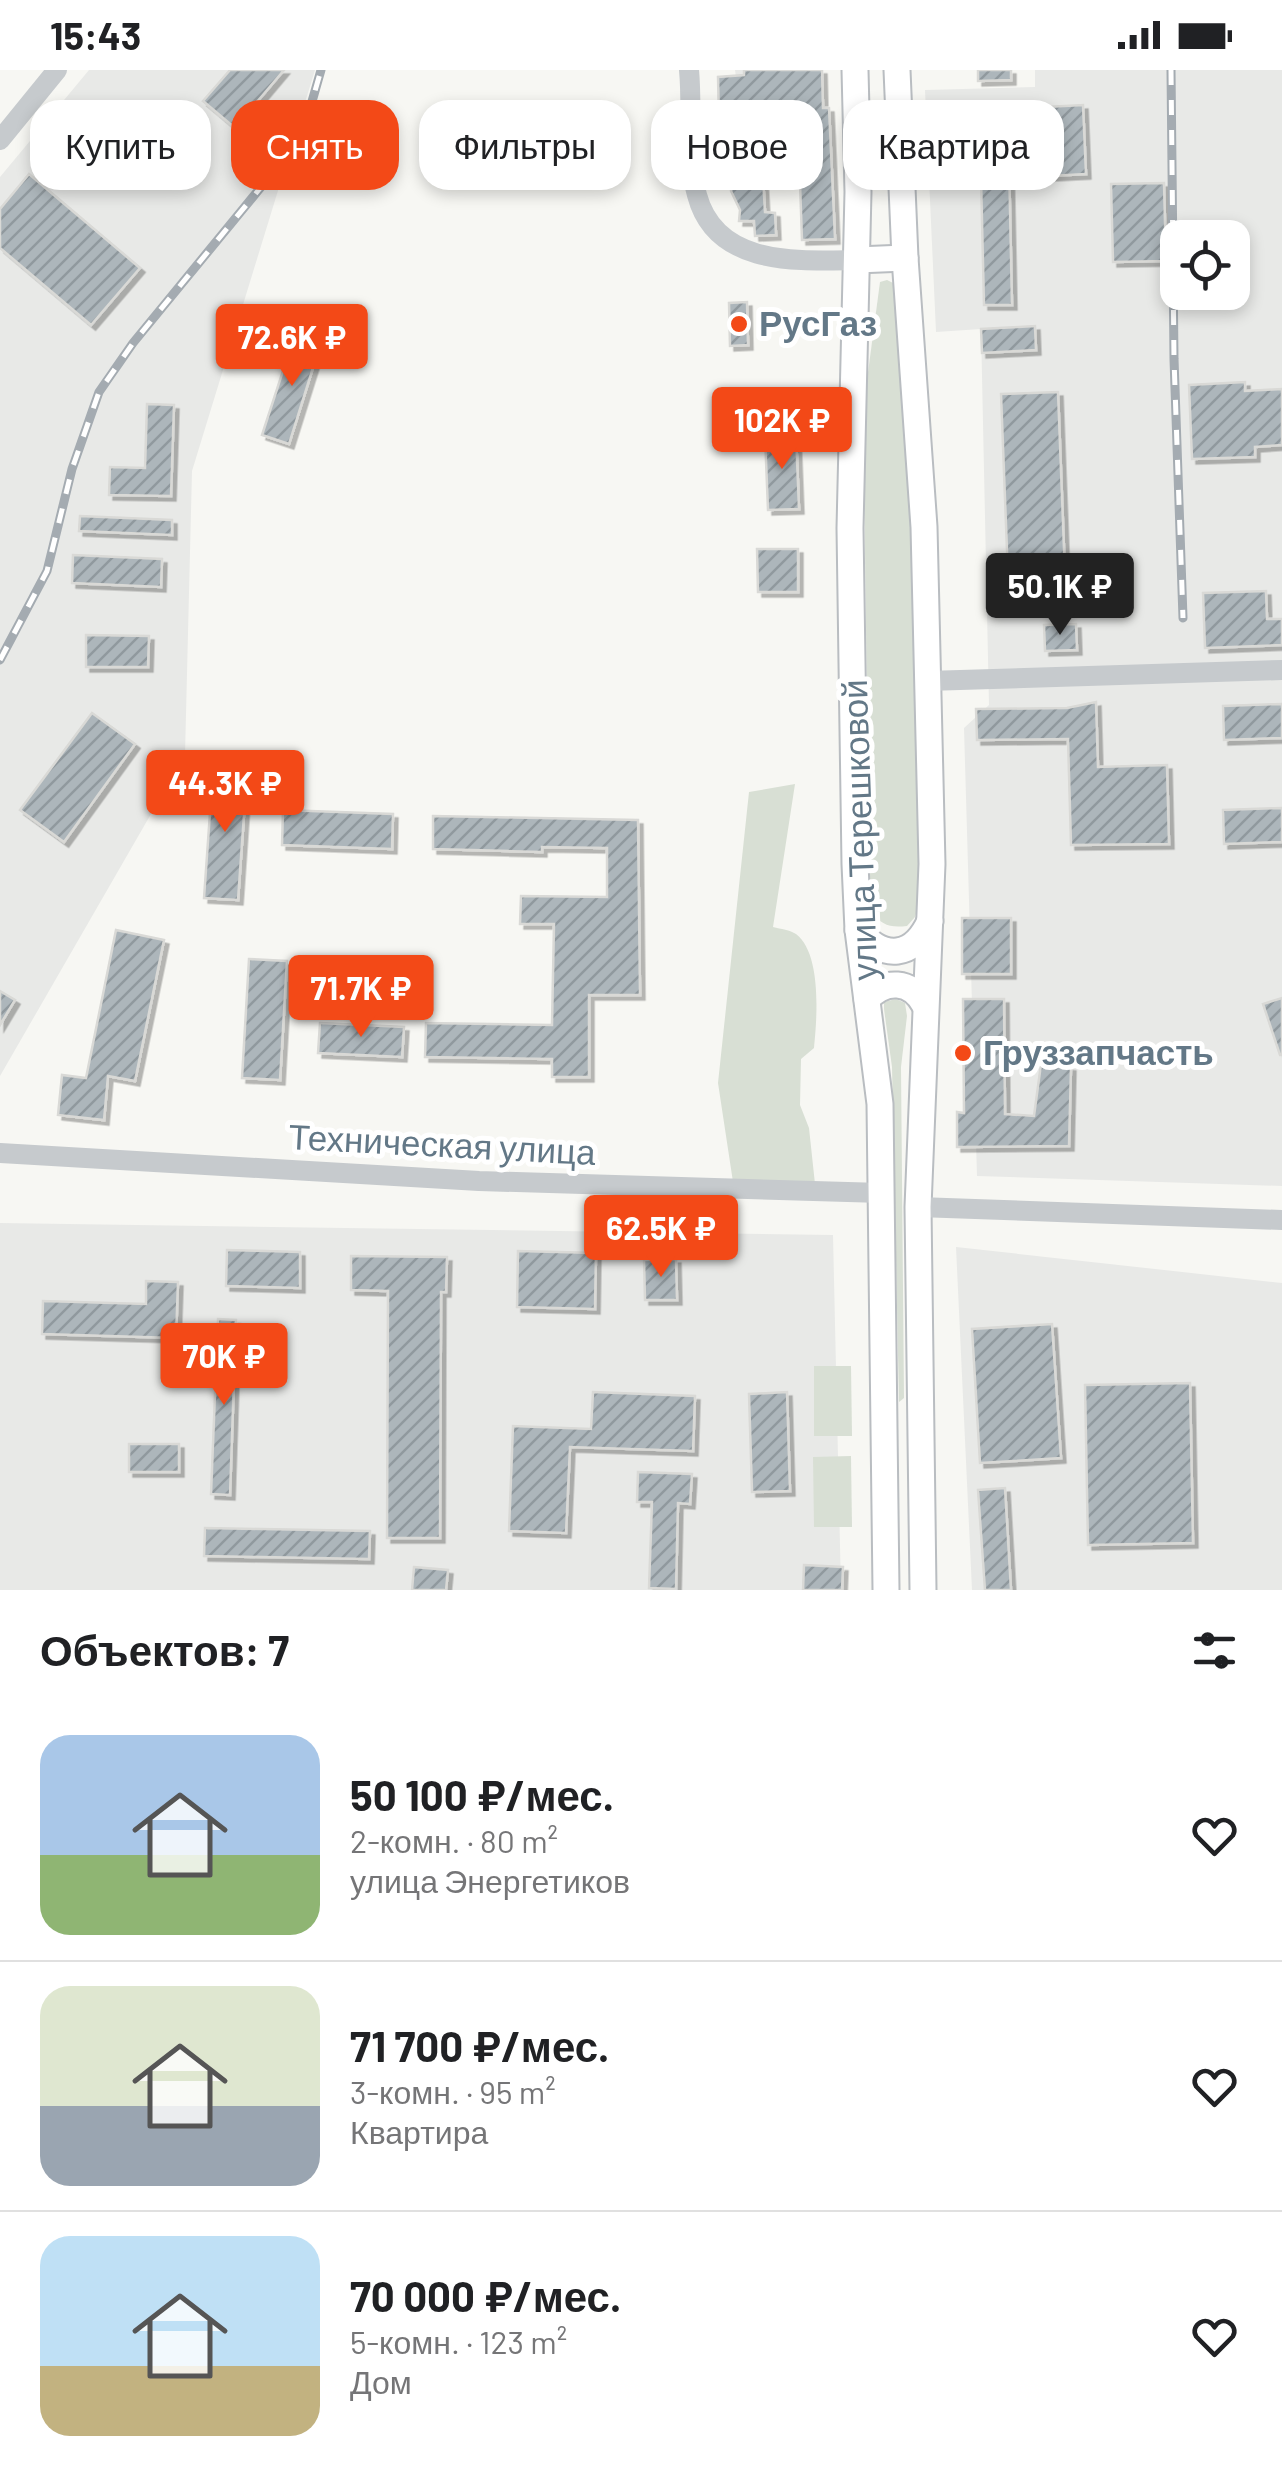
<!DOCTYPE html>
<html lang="ru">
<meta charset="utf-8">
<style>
body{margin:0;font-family:Barlow,sans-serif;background:#f2f2f2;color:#202124;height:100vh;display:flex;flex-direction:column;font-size:38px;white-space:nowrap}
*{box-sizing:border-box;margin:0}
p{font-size:32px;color:#757577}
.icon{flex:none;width:55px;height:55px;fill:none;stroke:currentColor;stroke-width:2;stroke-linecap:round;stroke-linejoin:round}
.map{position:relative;height:1520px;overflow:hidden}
.drawer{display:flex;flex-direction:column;background:#fff;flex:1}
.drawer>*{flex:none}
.guide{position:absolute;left:30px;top:30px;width:1222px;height:90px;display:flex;gap:20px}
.tools{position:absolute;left:1160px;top:150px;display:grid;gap:20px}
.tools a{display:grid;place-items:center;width:90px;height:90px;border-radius:20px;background:#fff;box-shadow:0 5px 15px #0003;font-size:50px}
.price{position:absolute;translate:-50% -85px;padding:0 22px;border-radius:10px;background:#f34917;color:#fff;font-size:32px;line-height:65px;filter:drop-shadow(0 2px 5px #0008)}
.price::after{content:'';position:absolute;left:50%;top:60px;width:30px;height:22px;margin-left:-15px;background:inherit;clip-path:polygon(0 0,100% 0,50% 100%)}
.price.active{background:#222;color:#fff}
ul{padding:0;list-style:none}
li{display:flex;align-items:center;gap:30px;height:250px;padding:0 40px}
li+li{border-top:2px solid #e0e0e0}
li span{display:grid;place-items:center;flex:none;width:280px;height:200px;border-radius:30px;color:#555}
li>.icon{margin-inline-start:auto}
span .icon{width:120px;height:120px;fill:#fffc;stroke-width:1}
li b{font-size:42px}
h2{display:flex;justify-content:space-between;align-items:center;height:120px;padding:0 40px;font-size:42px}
.chip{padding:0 35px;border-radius:30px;background:#fff;box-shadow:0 5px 15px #0003;font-size:35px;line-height:90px}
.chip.active{background:#f34917;color:#fff}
.status{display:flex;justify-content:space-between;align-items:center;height:70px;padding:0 50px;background:#fff;direction:ltr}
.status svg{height:28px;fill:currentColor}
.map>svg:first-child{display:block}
.built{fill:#e8e9e7;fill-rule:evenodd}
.grass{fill:#d8dfd4}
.building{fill:url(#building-hatch);stroke:#d9d9d6;stroke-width:2.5;filter:url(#shadow)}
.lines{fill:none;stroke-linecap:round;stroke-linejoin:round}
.major-casing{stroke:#b9bdc1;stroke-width:29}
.minor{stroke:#c6cacd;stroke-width:20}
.major{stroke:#fff;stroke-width:25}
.rail-casing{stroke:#a4abb1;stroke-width:9}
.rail{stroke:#fff;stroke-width:5;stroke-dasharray:15;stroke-linecap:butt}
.poi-dot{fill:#f34917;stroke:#fff;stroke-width:4}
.labels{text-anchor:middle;stroke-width:10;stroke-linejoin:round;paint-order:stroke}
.poi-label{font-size:35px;font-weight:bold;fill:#637887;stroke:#fff;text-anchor:start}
.street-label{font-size:35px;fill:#637887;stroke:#fff}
</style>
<div class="status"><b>15:43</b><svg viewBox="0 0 49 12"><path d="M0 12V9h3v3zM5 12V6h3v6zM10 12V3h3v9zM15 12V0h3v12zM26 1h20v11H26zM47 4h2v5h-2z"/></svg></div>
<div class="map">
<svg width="1282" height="1520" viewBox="0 0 1282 1520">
<defs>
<pattern id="building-hatch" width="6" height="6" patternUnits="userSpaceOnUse" patternTransform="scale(2.5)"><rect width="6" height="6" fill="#adb6bb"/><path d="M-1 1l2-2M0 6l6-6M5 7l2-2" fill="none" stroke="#90999e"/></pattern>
<filter id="shadow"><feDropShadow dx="4.5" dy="4.5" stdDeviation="0" flood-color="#0004"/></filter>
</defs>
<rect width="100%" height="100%" fill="#f7f7f3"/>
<g class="built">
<polygon points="89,0 315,0 192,401 185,685 0,1006 0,107"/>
<polygon points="735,0 818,0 788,37 788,102 750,104"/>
<path d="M 1035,0 L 1282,0 L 1282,1116 L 977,1106 L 964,658 L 989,635 L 981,259 L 936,262 L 925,20 L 1035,17 ZM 1178,168 L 1232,168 L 1232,222 L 1178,222 Z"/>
<polygon points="0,1153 833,1165 841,1520 0,1520"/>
<polygon points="956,1177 1282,1213 1282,1520 972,1520"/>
</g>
<g class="grass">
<path d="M 887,210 L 893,213 L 912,457 L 919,834 L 915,847 L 907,856 C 889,858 882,855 870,841 L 863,340 L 880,212 Z"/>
<path d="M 795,714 L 773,857 C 781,859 790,860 796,864 C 822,884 817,948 814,978 L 801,989 L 800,1035 L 809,1058 L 815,1114 L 733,1112 L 718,1013 L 749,722 Z"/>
<polygon points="896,929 905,933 907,946 901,997 904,1328 899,1332 892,997 884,939 884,932"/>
<polygon points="814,1296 851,1296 852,1366 814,1366"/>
<polygon points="851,1386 852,1457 814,1457 813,1387"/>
</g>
<g class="building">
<polygon points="230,0 284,0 235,58 203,31"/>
<polygon points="744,0 822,0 823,38 829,38 835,169 802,170 798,56 770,57 770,49 719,50 718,7 744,5"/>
<polygon points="978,0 1011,0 1011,10 978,11"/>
<polygon points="1083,35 1086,104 1049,106 1046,37"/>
<polygon points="974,40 974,44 1008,44 1012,235 984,235 980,66 928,68 926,42"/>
<polygon points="29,104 140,198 91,255 0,178 0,139"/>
<polygon points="763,108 765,142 775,143 776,165 755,166 754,151 739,151 740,140 731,121 731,109"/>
<polygon points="1164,113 1166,191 1113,192 1111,114"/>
<polygon points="747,232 748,275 730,276 729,233"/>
<polygon points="1035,256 1036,280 982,283 981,259"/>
<polygon points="295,264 321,272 289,374 262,365"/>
<polygon points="1245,312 1245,321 1282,319 1282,375 1255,377 1255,387 1192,389 1189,315"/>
<polygon points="1058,322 1066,531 1009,533 1001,324"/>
<polygon points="147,334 174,335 171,426 109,425 110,397 145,398"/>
<polygon points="796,364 799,439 768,440 765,366"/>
<polygon points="80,446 172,450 172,465 79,461"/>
<polygon points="757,479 798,479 798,522 758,522"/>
<polygon points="73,485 162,489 161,517 72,513"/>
<polygon points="1266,521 1267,549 1282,549 1282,575 1205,578 1203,523"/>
<polygon points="1076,554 1077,580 1045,581 1044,555"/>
<polygon points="86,565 149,566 148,597 86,597"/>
<polygon points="1096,632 1098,697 1167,695 1169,774 1071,775 1068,669 977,670 976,639 1067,638"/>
<polygon points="1282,634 1282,668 1224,670 1223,636"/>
<polygon points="92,643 135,674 64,772 20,740"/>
<polygon points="213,700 247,702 238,830 204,828"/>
<polygon points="1282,738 1282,772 1224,774 1223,740"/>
<polygon points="283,740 393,744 392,779 282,775"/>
<polygon points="433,746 638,750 640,925 589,925 589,1007 552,1007 552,989 425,987 426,953 552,955 554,854 520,854 521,826 607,827 607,778 542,777 542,782 433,779"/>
<rect x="962" y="848" width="49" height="56"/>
<polygon points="116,860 164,870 135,1011 108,1006 104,1050 58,1045 62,1005 86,1008"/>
<polygon points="249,889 287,891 280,1010 242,1008"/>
<polygon points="0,921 15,930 0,955"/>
<polygon points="1282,928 1282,985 1280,985 1263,934"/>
<polygon points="963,929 1004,929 1005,1044 1034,1046 1041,994 1071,997 1069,1076 957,1077 957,1042 964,1043"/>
<polygon points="320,953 404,957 402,987 318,983"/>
<polygon points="227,1180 300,1182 300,1218 226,1216"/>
<polygon points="518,1181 596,1183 595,1239 517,1237"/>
<polygon points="351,1186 447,1187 446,1222 441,1222 440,1468 387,1468 388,1221 351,1220"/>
<polygon points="676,1189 677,1230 645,1230 644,1190"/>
<polygon points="146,1211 178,1212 176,1268 42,1264 43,1231 146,1234"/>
<polygon points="218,1249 236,1250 230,1425 211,1424"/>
<polygon points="1052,1254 1061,1388 980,1393 972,1259"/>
<polygon points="1190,1313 1193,1473 1088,1475 1085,1315"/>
<polygon points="593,1322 695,1326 693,1381 570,1377 566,1463 509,1461 513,1356 591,1359"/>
<polygon points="787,1322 790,1421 752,1422 749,1324"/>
<rect x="129" y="1374" width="50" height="28"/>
<polygon points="638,1402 692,1404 690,1434 678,1433 676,1519 649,1518 652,1432 637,1432"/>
<polygon points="1005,1418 1011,1520 985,1520 978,1420"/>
<polygon points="205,1458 370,1461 369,1489 204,1486"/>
<polygon points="804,1495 843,1497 842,1520 803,1520"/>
<polygon points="414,1497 448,1500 446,1520 412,1520"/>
</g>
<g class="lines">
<g class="major-casing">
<g id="major">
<polyline points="855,0 858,122 850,458 855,794 858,860 880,1034 886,1520"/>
<polyline points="897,0 905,188 924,457 932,794 918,1137 923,1520"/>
<polyline points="857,190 905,188"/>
<path d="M 858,860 C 884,891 913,888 930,851"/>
<path d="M 867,929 C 885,909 911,910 924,934"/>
</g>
</g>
<g class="minor">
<path d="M 689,0 C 693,41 686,86 697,125 C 716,197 798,191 857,190"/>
<polyline points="0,70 57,0"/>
<polyline points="927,611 1282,600"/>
<polyline points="0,1083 479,1111 882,1123"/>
<polyline points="918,1137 1282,1150"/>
</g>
<use href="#major" class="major"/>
<g class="rail-casing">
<g id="rail">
<polyline points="1171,0 1174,289 1183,548"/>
<polyline points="0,590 47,501 72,399 99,322 133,273 266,111 311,35 321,0"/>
</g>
</g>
<use href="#rail" class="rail"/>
</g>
<g class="poi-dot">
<circle cx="739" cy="254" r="10"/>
<circle cx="963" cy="983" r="10"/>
</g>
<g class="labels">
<g class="poi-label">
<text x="759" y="266">РусГаз</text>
<text x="983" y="995">Груззапчасть</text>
</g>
<g class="street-label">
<text transform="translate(860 760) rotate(-92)" y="12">улица Терешковой</text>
<text transform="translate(442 1075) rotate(3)" y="12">Техническая улица</text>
</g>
</g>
</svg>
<div class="tools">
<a><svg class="icon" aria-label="locate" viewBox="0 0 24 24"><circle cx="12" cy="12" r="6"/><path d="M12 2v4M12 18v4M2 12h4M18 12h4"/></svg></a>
</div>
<b class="price" style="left:292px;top:319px">72.6K ₽</b>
<b class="price" style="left:782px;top:402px">102K ₽</b>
<b class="price active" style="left:1060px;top:568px">50.1K ₽</b>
<b class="price" style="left:225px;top:765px">44.3K ₽</b>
<b class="price" style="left:361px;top:970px">71.7K ₽</b>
<b class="price" style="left:661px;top:1210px">62.5K ₽</b>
<b class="price" style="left:224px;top:1338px">70K ₽</b>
<div class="guide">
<a class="chip">Купить</a>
<a class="chip active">Снять</a>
<a class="chip">Фильтры</a>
<a class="chip">Новое</a>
<a class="chip">Квартира</a>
</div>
</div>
<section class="drawer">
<h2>Объектов: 7<svg class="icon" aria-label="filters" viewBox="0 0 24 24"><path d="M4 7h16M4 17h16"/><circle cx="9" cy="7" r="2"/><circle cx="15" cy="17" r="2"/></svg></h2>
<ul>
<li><span style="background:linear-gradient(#a9c7e8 60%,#8fb573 0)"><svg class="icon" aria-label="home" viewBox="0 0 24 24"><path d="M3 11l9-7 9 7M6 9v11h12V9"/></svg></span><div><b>50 100 ₽/мес.</b><p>2-комн. · 80 m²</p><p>улица Энергетиков</p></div><svg class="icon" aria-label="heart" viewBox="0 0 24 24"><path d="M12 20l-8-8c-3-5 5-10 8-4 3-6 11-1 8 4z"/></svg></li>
<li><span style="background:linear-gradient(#dfe7d0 60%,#9aa5b1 0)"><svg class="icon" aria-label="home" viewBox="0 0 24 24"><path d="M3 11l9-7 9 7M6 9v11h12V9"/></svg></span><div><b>71 700 ₽/мес.</b><p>3-комн. · 95 m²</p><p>Квартира</p></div><svg class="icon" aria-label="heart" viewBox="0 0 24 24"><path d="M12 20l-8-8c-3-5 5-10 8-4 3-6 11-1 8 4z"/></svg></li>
<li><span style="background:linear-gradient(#bfe0f5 65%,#c2b280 0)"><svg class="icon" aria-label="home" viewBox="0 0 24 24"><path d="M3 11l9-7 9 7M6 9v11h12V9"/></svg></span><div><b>70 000 ₽/мес.</b><p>5-комн. · 123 m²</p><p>Дом</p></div><svg class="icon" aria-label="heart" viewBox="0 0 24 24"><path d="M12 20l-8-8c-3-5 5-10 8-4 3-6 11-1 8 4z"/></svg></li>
</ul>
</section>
